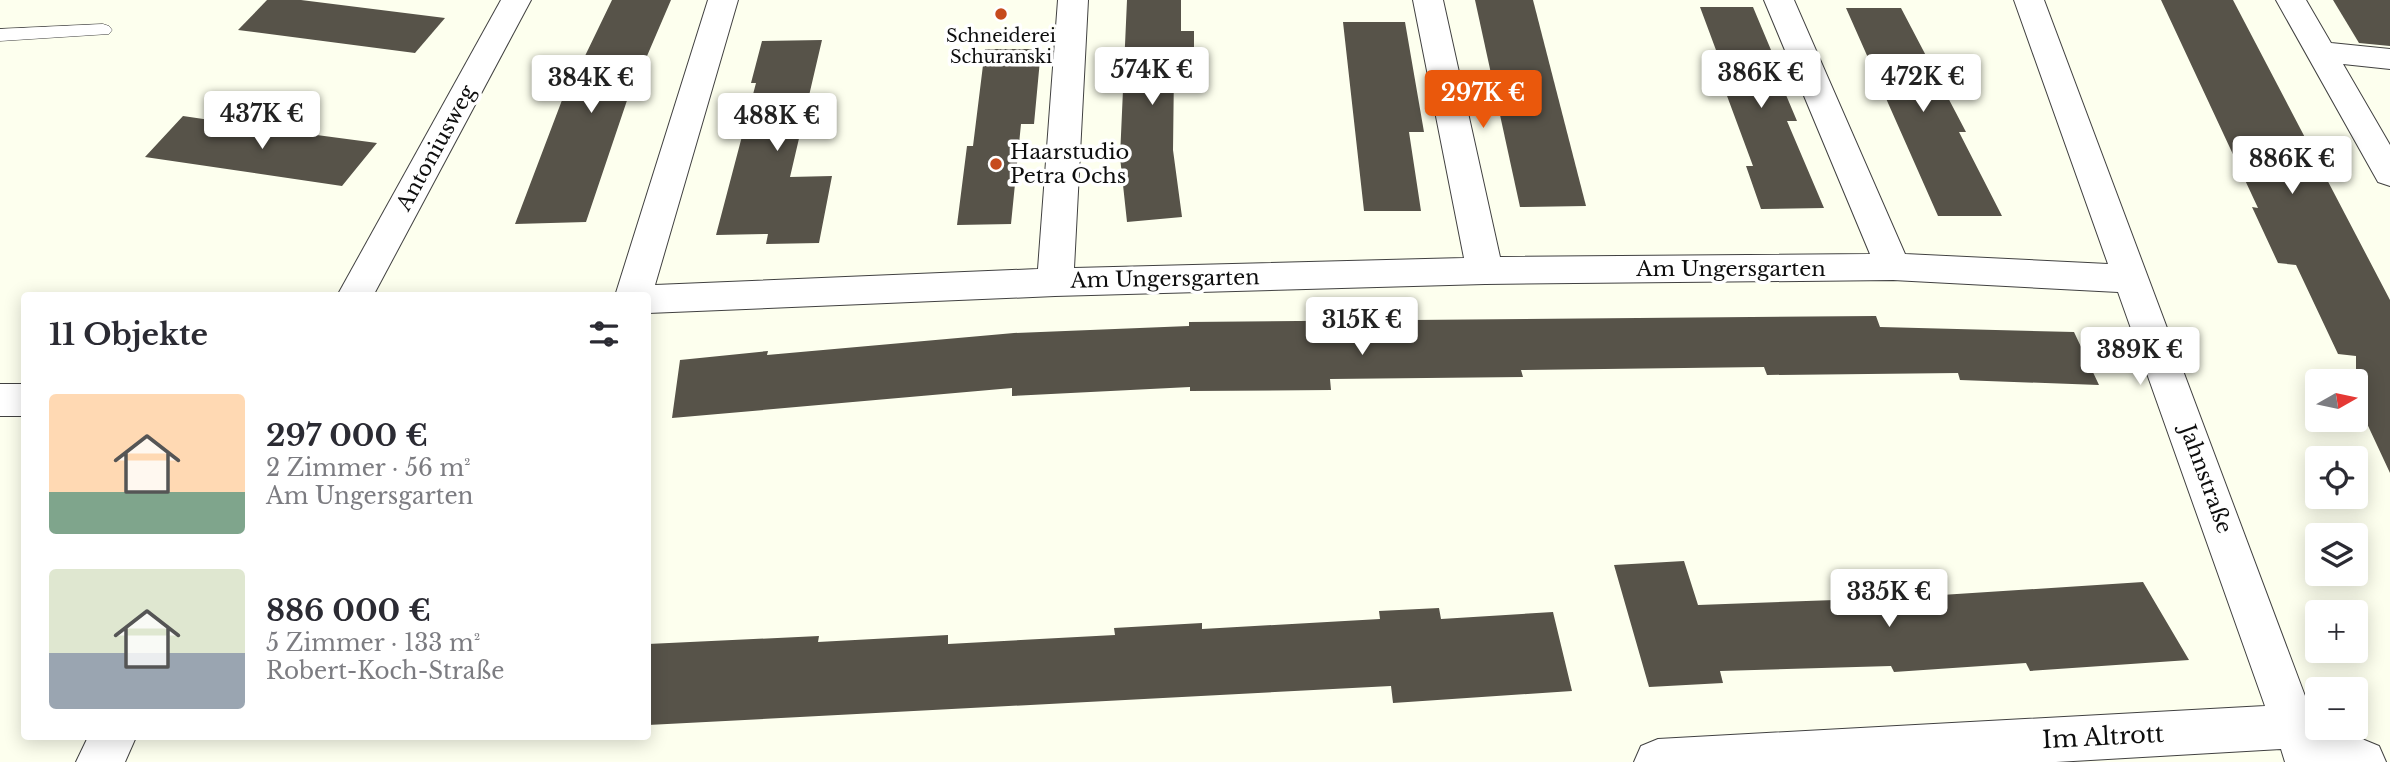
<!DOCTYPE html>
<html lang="de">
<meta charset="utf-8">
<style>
body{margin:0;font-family:"Libre Baskerville",serif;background:#f7f7f7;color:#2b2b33;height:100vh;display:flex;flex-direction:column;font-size:26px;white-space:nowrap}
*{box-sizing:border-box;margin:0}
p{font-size:23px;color:#7c7c81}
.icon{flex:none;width:38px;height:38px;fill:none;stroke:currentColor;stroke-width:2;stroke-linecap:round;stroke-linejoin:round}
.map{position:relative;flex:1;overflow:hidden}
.drawer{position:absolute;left:21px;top:292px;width:630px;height:448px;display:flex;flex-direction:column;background:#fff;border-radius:7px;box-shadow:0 4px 18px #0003}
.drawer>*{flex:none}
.needle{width:46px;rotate:81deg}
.controls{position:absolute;left:2305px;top:369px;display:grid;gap:14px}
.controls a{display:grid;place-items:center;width:63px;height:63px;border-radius:7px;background:#fff;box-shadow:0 4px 18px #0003;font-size:35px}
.price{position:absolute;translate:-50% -60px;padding:0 16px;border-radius:7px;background:#fff;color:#222;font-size:23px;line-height:46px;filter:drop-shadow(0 2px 4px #0008)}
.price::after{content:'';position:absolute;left:50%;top:42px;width:21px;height:16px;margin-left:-10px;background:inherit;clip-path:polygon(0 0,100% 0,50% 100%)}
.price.current{background:#ea580c;color:#fff}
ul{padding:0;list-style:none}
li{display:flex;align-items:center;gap:21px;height:175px;padding:0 28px}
li span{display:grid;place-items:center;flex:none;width:196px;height:140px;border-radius:7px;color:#555}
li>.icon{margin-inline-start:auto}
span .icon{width:84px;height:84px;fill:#fffc;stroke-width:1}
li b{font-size:30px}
h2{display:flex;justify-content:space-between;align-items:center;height:84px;padding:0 28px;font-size:30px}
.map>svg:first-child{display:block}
.building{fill:#575349}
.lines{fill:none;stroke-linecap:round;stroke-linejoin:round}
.service-casing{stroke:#414141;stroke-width:1}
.minor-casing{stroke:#414141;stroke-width:2}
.service{fill:#fff;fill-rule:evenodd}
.minor{fill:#fff;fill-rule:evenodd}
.poi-dot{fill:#c64a1d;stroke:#fff;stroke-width:2.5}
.labels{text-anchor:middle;stroke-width:7;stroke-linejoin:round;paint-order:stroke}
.far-poi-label{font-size:18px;fill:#0e0e0e;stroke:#fff}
.street-label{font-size:21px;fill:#0e0e0e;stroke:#fff}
.poi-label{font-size:21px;fill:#0e0e0e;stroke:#fff;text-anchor:start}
.near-street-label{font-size:24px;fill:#0e0e0e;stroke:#fff}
</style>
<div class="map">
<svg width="2390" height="762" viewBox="0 0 2390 762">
<rect width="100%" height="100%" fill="#fdffee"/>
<g class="building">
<polygon points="267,0 301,0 445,18 415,53 238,30"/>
<polygon points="612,0 671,0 647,56 642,56 586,222 515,224 567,87 570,87"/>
<polygon points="1127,0 1181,0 1181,31 1194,31 1194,69 1174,69 1173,150 1182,217 1127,222 1120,157"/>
<polygon points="1475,0 1533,0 1586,206 1520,207"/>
<polygon points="2161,0 2233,0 2390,300 2390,473 2356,400 2356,356 2338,354 2296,265 2278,263 2252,207 2258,208"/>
<polygon points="2333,0 2390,0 2390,46 2359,43"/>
<polygon points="1700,7 1753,7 1771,50 1767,50 1797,121 1787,121 1824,208 1761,209 1746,166 1753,166 1720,77 1726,77"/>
<polygon points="1846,8 1901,8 1966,132 1959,132 2002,216 1938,216"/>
<polygon points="1343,22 1405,22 1424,132 1409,132 1421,211 1364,211"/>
<polygon points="822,40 790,177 832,176 819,243 766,244 768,234 716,235 756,83 751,83 762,41"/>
<polygon points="985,49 1041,49 1034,124 1021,124 1011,224 957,225 967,146 973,146"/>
<polygon points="183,116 279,130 377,143 342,186 145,157"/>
<polygon points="1876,316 1880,327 2074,332 2099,385 1960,380 1958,373 1767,375 1764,367 1521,370 1523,377 1330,379 1331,390 1190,391 1190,387 1012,396 1012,388 672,418 680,360 768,351 767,355 1014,333 1189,326 1189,322"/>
<polygon points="1684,561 1698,605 1863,599 1860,594 1923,590 1926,596 2143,582 2189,660 2030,671 2026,663 1894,672 1891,666 1720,671 1723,683 1649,687 1614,565"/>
<polygon points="1439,608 1441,619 1553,612 1572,691 1393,703 1391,686 648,725 648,644 819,636 818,642 948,635 948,644 1115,635 1114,628 1202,623 1202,629 1380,619 1379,611"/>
</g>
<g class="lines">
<g class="service-casing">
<polygon id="service" points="103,24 109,26 112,30 109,34 0,41 0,29"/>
</g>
<g class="minor-casing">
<g id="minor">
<polygon points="501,0 531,0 373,296 337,296"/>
<polygon points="708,0 738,0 655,285 1038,269 1058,0 1088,0 1074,268 1464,258 1413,0 1443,0 1500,257 1870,254 1764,0 1794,0 1905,254 2108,264 2014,0 2044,0 2317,728 2321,733 2362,739 2379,746 2386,762 2285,762 2281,749 2056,762 1634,762 1641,746 1658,739 2265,706 2118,292 1893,280 1485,284 1055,296 648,313 648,296 615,296"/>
<polygon points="2276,0 2306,0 2331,43 2390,49 2390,69 2343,64 2390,145 2390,186 2378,182"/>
<rect x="0" y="384" width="24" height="32"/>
<polygon points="88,737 136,737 125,762 76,762"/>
</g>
</g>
<use href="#service" class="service"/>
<use href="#minor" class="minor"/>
</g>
<g class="poi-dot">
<circle cx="1001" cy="14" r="7"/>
<circle cx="996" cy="164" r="7"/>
</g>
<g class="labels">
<g class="far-poi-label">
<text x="1001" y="42">Schneiderei<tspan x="1001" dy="21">Schuranski</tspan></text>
</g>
<g class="street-label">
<text transform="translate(436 148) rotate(-61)" y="7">Antoniusweg</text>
<text x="1731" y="276">Am Ungersgarten</text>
<text transform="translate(1165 279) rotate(-1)" y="7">Am Ungersgarten</text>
<text transform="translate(2206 479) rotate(70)" y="7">Jahnstraße</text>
</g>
<g class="poi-label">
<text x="1010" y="159">Haarstudio<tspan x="1010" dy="24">Petra Ochs</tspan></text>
</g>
<g class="near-street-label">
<text transform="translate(2103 737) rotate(-3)" y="8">Im Altrott</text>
</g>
</g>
</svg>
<div class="controls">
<a><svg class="needle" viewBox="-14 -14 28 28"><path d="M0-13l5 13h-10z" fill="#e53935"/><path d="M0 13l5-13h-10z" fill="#7c7c81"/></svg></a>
<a><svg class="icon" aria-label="locate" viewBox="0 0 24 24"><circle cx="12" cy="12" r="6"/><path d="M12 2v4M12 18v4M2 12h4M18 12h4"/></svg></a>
<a><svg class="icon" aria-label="layers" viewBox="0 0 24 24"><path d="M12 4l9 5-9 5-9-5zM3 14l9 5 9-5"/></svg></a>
<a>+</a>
<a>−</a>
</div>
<b class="price" style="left:1152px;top:107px">574K €</b>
<b class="price" style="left:1761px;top:110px">386K €</b>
<b class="price" style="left:1923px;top:114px">472K €</b>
<b class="price" style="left:591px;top:115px">384K €</b>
<b class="price current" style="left:1483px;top:130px">297K €</b>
<b class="price" style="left:262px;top:151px">437K €</b>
<b class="price" style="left:777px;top:153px">488K €</b>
<b class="price" style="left:2292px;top:196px">886K €</b>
<b class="price" style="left:1362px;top:357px">315K €</b>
<b class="price" style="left:2140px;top:387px">389K €</b>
<b class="price" style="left:1889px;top:629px">335K €</b>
<section class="drawer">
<h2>11 Objekte<svg class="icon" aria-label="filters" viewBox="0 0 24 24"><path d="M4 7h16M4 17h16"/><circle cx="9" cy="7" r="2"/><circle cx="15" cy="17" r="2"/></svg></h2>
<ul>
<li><span style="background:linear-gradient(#ffd9b3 70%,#7fa58c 0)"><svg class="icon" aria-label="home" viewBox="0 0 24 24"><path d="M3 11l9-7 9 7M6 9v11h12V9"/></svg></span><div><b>297 000 €</b><p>2 Zimmer · 56 m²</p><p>Am Ungersgarten</p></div></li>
<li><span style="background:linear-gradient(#dfe7d0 60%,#9aa5b1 0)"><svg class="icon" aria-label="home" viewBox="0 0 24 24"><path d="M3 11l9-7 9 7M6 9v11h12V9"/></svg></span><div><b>886 000 €</b><p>5 Zimmer · 133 m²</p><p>Robert-Koch-Straße</p></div></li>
</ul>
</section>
</div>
